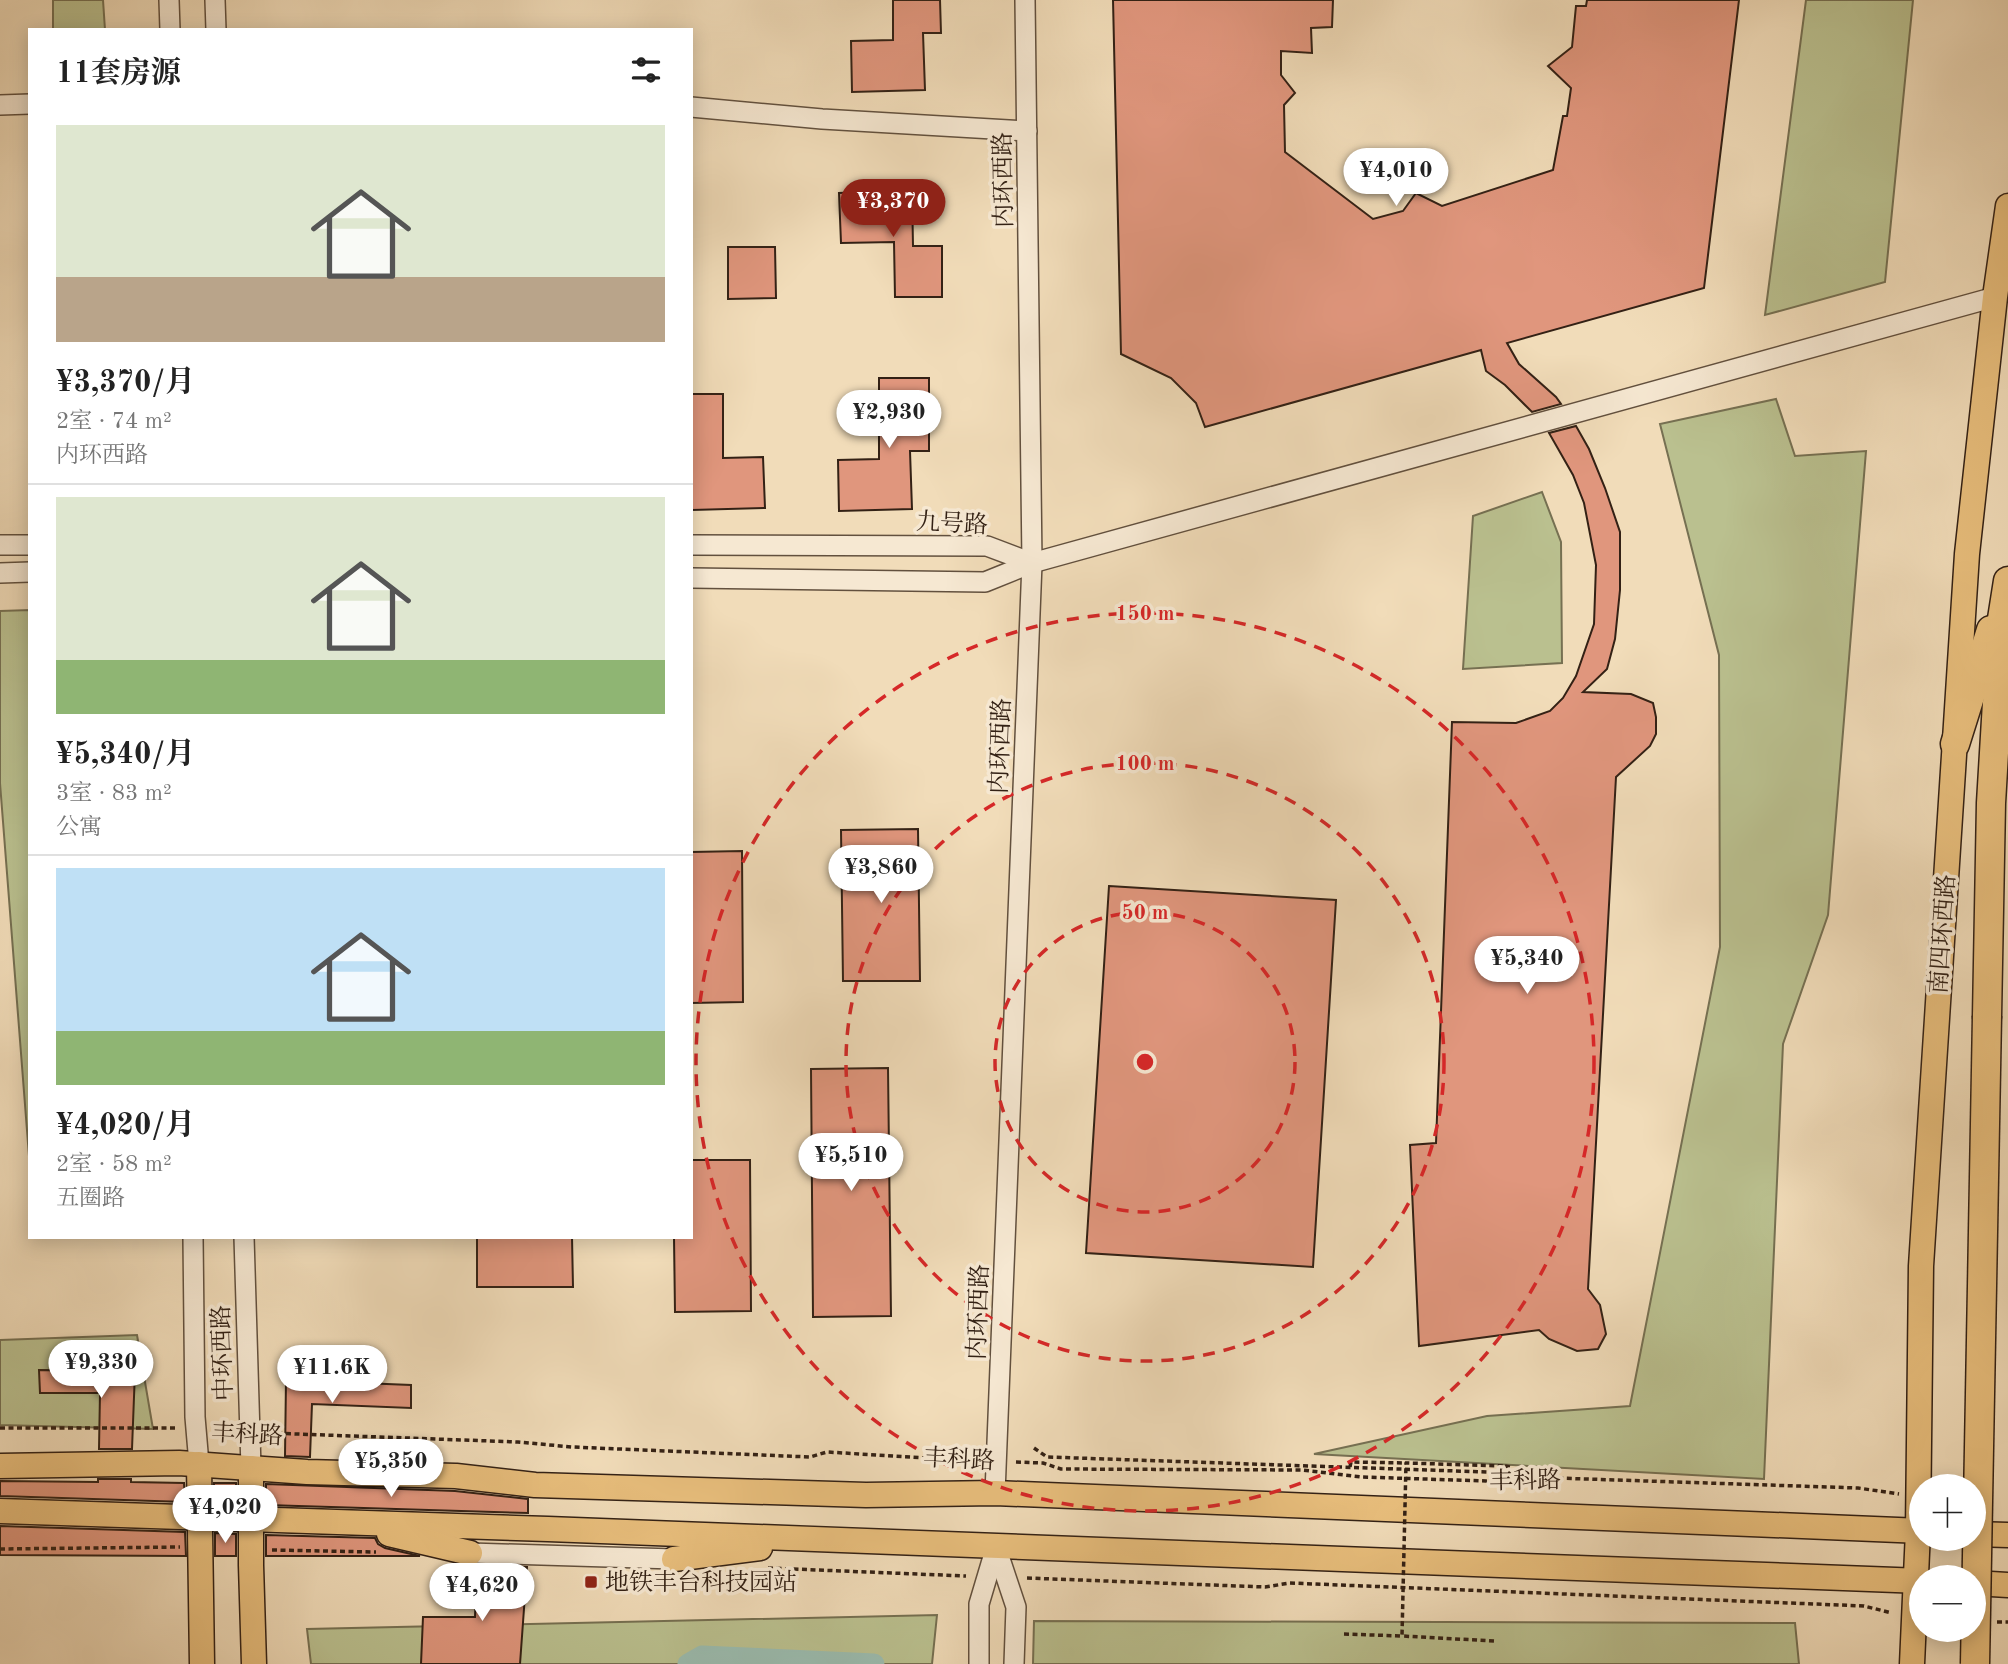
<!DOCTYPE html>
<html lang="zh">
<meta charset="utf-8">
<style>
body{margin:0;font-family:"Old Standard TT","Noto Serif SC",serif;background:#f6f6f6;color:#222;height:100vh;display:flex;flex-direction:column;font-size:26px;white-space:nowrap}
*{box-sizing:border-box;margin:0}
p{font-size:23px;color:#767676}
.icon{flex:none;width:38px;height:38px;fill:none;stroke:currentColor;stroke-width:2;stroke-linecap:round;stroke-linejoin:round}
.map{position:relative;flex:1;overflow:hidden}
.sheet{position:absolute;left:28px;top:28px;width:665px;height:1211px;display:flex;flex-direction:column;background:#fff;border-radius:0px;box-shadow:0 4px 18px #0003}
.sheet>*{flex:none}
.fabs{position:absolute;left:1909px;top:1474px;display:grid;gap:14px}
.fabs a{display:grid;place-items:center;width:77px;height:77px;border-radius:50%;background:#fff;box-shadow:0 4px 18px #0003;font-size:35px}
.price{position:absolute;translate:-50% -60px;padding:0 16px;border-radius:24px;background:#fff;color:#222;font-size:23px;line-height:46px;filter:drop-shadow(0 2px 4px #0008)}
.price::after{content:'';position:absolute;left:50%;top:42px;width:21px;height:16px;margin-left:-10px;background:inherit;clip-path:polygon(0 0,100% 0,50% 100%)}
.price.current{background:#8f2418;color:#fff}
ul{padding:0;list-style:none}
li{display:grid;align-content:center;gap:14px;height:371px;padding:0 28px}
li+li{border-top:2px solid #e0e0e0}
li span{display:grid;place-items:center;height:217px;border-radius:0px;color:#555}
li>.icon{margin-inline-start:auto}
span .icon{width:126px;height:126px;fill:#fffc;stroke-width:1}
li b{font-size:30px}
h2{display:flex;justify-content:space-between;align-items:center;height:84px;padding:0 28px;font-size:30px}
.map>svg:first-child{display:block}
.green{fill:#bac08f;stroke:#767052;stroke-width:2}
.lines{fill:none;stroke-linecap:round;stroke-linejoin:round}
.canal{stroke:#9bbcaf;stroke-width:21}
.building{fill:#e0967d;stroke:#332115;stroke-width:2}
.minor-casing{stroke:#62503e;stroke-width:22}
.major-casing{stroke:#332115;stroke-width:27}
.highway-casing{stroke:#332115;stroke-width:31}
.path{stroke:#332115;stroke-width:3.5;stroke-dasharray:5 3.5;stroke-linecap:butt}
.minor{stroke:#f6e8d2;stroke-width:19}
.major{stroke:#e8be7c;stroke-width:24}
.highway{stroke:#e8be7c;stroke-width:28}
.highway-bridge-casing{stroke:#332115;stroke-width:31;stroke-linecap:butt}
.path-bridge{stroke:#332115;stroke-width:3.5;stroke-dasharray:5 3.5;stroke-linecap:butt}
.highway-bridge{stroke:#e8be7c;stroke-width:28}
.ring{fill:none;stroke:#d62828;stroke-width:3.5;stroke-dasharray:12 9}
.poi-dot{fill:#8f2418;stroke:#f6e8d2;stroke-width:2.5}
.labels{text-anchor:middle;stroke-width:7;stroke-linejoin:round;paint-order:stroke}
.street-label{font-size:24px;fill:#332115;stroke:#f6e8d2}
.poi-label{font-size:24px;fill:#332115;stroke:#f6e8d2;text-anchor:start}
.centre{fill:#d62828;stroke:#f6e8d2;stroke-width:3.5}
.ring-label{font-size:21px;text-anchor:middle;font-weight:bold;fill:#d62828;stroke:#f6e8d2;stroke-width:7;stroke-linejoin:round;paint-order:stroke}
</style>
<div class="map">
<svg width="2008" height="1664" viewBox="0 0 2008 1664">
<rect width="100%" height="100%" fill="#f1dcb9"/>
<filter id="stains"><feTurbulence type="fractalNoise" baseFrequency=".00286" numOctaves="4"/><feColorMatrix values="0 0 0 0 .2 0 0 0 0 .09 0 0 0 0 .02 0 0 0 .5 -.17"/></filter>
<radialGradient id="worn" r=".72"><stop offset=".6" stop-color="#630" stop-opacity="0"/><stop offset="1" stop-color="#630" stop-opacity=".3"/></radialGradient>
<g class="green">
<polygon points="53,0 103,0 105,30 53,30"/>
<polygon points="1806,0 1913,0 1885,282 1765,315"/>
<polygon points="1776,399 1795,456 1866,451 1828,915 1783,1044 1764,1479 1314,1454 1487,1416 1630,1406 1720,947 1719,655 1660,424"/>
<polygon points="1542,492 1561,542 1562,663 1463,669 1473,516"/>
<polygon points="30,610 30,1169 0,783 0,611"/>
<polygon points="137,1335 153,1429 0,1425 0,1340"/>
<polygon points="937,1615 932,1664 311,1664 307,1629"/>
<polygon points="1034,1621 1795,1623 1799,1664 1033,1664"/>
</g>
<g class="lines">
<polyline class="canal" points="688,1664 702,1656 874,1664"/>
</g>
<g class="building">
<polygon points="893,0 940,0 941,33 923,33 925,90 852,92 851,41 893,40"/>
<polygon points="1113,0 1333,0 1332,27 1311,28 1312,53 1281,51 1281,75 1295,93 1284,105 1285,152 1373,219 1403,211 1416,193 1442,206 1553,170 1563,116 1567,116 1571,88 1548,66 1572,47 1576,6 1586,6 1587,0 1739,0 1704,288 1507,343 1519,364 1556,397 1561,404 1532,412 1505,385 1486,371 1481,350 1205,427 1196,403 1171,378 1121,354"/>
<polygon points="912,190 913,246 942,246 942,297 895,297 894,242 841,243 839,193"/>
<polygon points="728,247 775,247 776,298 728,299"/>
<polygon points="879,378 929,378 929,451 910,451 912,509 839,511 838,460 879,459"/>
<polygon points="691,394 723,394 723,458 763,457 765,508 692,510"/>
<polygon points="1576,426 1589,449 1605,488 1620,532 1620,590 1615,639 1607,669 1583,692 1631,694 1653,703 1656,717 1656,734 1650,746 1616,777 1588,1289 1600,1305 1606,1334 1598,1349 1577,1351 1549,1339 1539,1330 1419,1346 1410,1145 1436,1143 1452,722 1516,723 1550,711 1563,698 1576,676 1594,624 1596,565 1584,503 1573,475 1549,433"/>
<polygon points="918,829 920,981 843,981 841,830"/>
<polygon points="742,851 743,1002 691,1003 691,852"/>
<polygon points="1109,886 1336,900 1313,1267 1086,1253"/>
<polygon points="888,1068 891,1316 813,1317 811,1069"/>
<polygon points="691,1160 750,1160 751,1311 675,1312 674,1237 691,1237"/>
<polygon points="477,1237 572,1237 573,1287 477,1287"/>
<polygon points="39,1370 135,1371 132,1449 99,1449 100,1393 40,1393"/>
<polygon points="286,1380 411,1385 411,1408 312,1404 310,1457 285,1456"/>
<polygon points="98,1479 131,1479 131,1482 184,1483 185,1502 0,1496 0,1481 98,1482"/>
<polygon points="214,1483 236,1483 236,1504 214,1503"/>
<polygon points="266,1484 455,1491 528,1499 528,1513 266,1505"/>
<polygon points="0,1526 185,1532 186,1556 0,1555"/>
<polygon points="215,1533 236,1534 236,1556 215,1556"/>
<polygon points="266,1535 375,1538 378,1544 385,1548 420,1556 266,1556"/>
<polygon points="477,1565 527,1567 520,1664 421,1664 423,1617 475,1617"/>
</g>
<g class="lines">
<g class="minor-casing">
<g id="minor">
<polyline points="169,0 170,30"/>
<polyline points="215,0 216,30"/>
<polyline points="0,105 30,104"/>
<polyline points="691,107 822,119 1027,131"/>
<polyline points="0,545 30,545"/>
<polyline points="691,545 987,546 1032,563"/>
<polyline points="0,573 30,572"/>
<polyline points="691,578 985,582 1032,563 1995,297"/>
<polyline points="193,1237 195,1417 199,1464"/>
<polyline points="244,1237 251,1468"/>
<polyline points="995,1493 1032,563 1025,0"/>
<polyline points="996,1547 1016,1607 1014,1664"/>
<polyline points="470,1553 674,1559"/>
<polyline points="979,1664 979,1604 996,1547"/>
</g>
</g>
<g class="major-casing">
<g id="major">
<polyline points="199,1464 202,1664"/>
<polyline points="0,1466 179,1463 307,1472 456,1476 535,1485 866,1495 995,1493 1922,1531"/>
<polyline points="251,1468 251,1565 254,1664"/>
<polyline points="0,1511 548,1529 1922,1581"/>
<polyline points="389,1534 470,1553"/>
<polyline points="1974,1534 2008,1535"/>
<polyline points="674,1559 760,1548"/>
<polyline points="1974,1583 2008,1585"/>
<polyline points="1912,1664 1918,1531 1921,1266 1967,554 1995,297 2008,206"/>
</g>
</g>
<g class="highway-casing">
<g id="highway">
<polyline points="1955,744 1991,630"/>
<polyline points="1987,1016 1991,803 2002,619 2008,581"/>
</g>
</g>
<g class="path">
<polyline points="0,1428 177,1428"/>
<polyline points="216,1432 233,1432"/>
<polyline points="269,1433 518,1442 572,1447 810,1457 827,1452 977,1461"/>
<polyline points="1034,1448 1047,1457 1515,1473"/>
<polyline points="1016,1462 1043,1463 1061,1469 1302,1470 1362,1477 1486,1481 1526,1477 1858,1488 1899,1494"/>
<polyline points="1505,1466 1510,1467 1510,1473"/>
<polyline points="1350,1467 1351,1462 1406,1463"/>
<polyline points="0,1549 180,1547"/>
<polyline points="272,1550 376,1552"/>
<polyline points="768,1568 966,1576"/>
<polyline points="1027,1578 1265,1587 1290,1583 1864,1606 1892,1613"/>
<polyline points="1997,1622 2008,1622"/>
<polyline points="1344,1634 1402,1636"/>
</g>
<use href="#minor" class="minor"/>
<use href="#major" class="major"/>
<use href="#highway" class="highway"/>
<g class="highway-bridge-casing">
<polyline id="highway-bridge" points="1975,1664 1987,1016"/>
</g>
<polyline class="path-bridge" points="1494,1641 1402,1636 1406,1463 1505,1466"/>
<use href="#highway-bridge" class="highway-bridge"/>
</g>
<g class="ring">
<circle cx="1145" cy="1062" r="150"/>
<circle cx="1145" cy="1062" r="299"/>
<circle cx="1145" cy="1062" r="449"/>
</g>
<rect class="poi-dot" x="584" y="1575" width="14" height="14" rx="3.5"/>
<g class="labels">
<g class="street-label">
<text transform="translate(1003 180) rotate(-91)" y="8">内环西路</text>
<text transform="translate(952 523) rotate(3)" y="8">九号路</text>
<text transform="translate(1000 746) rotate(-88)" y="8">内环西路</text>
<text transform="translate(1942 934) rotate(-86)" y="8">南四环西路</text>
<text transform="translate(978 1312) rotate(-88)" y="8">内环西路</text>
<text transform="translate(222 1353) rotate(-92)" y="8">中环西路</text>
<text transform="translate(247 1434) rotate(3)" y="8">丰科路</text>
<text transform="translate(959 1459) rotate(3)" y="8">丰科路</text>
<text transform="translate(1525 1480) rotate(-1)" y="8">丰科路</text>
</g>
<g class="poi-label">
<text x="605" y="1590">地铁丰台科技园站</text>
</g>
</g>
<circle cx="1145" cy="1062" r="10" class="centre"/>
<g class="ring-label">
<text x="1145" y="620">150 m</text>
<text x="1145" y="770">100 m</text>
<text x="1145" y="919">50 m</text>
</g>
<rect width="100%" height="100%" filter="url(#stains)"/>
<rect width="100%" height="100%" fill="url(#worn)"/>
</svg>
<div class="fabs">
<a>+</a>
<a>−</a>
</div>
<b class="price" style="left:1396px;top:208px">¥4,010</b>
<b class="price current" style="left:893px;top:239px">¥3,370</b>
<b class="price" style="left:889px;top:450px">¥2,930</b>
<b class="price" style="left:881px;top:905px">¥3,860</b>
<b class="price" style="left:1527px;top:996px">¥5,340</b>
<b class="price" style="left:851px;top:1193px">¥5,510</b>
<b class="price" style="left:101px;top:1400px">¥9,330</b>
<b class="price" style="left:332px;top:1405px">¥11.6K</b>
<b class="price" style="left:391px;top:1499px">¥5,350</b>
<b class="price" style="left:225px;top:1545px">¥4,020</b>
<b class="price" style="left:482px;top:1623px">¥4,620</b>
<section class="sheet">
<h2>11套房源<svg class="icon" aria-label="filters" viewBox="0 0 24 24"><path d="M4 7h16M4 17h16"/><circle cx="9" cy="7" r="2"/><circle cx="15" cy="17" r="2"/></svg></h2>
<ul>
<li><span style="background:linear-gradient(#dfe7d0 70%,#b9a48a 0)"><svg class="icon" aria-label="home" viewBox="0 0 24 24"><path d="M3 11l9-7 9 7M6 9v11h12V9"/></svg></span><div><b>¥3,370/月</b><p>2室 · 74 m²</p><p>内环西路</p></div></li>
<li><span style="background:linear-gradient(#dfe7d0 75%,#8fb573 0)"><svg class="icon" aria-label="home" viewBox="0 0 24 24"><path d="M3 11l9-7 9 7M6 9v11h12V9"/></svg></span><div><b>¥5,340/月</b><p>3室 · 83 m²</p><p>公寓</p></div></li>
<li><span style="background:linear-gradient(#bfe0f5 75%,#8fb573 0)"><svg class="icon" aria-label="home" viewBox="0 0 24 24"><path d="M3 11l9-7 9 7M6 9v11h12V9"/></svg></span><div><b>¥4,020/月</b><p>2室 · 58 m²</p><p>五圈路</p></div></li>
</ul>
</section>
</div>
